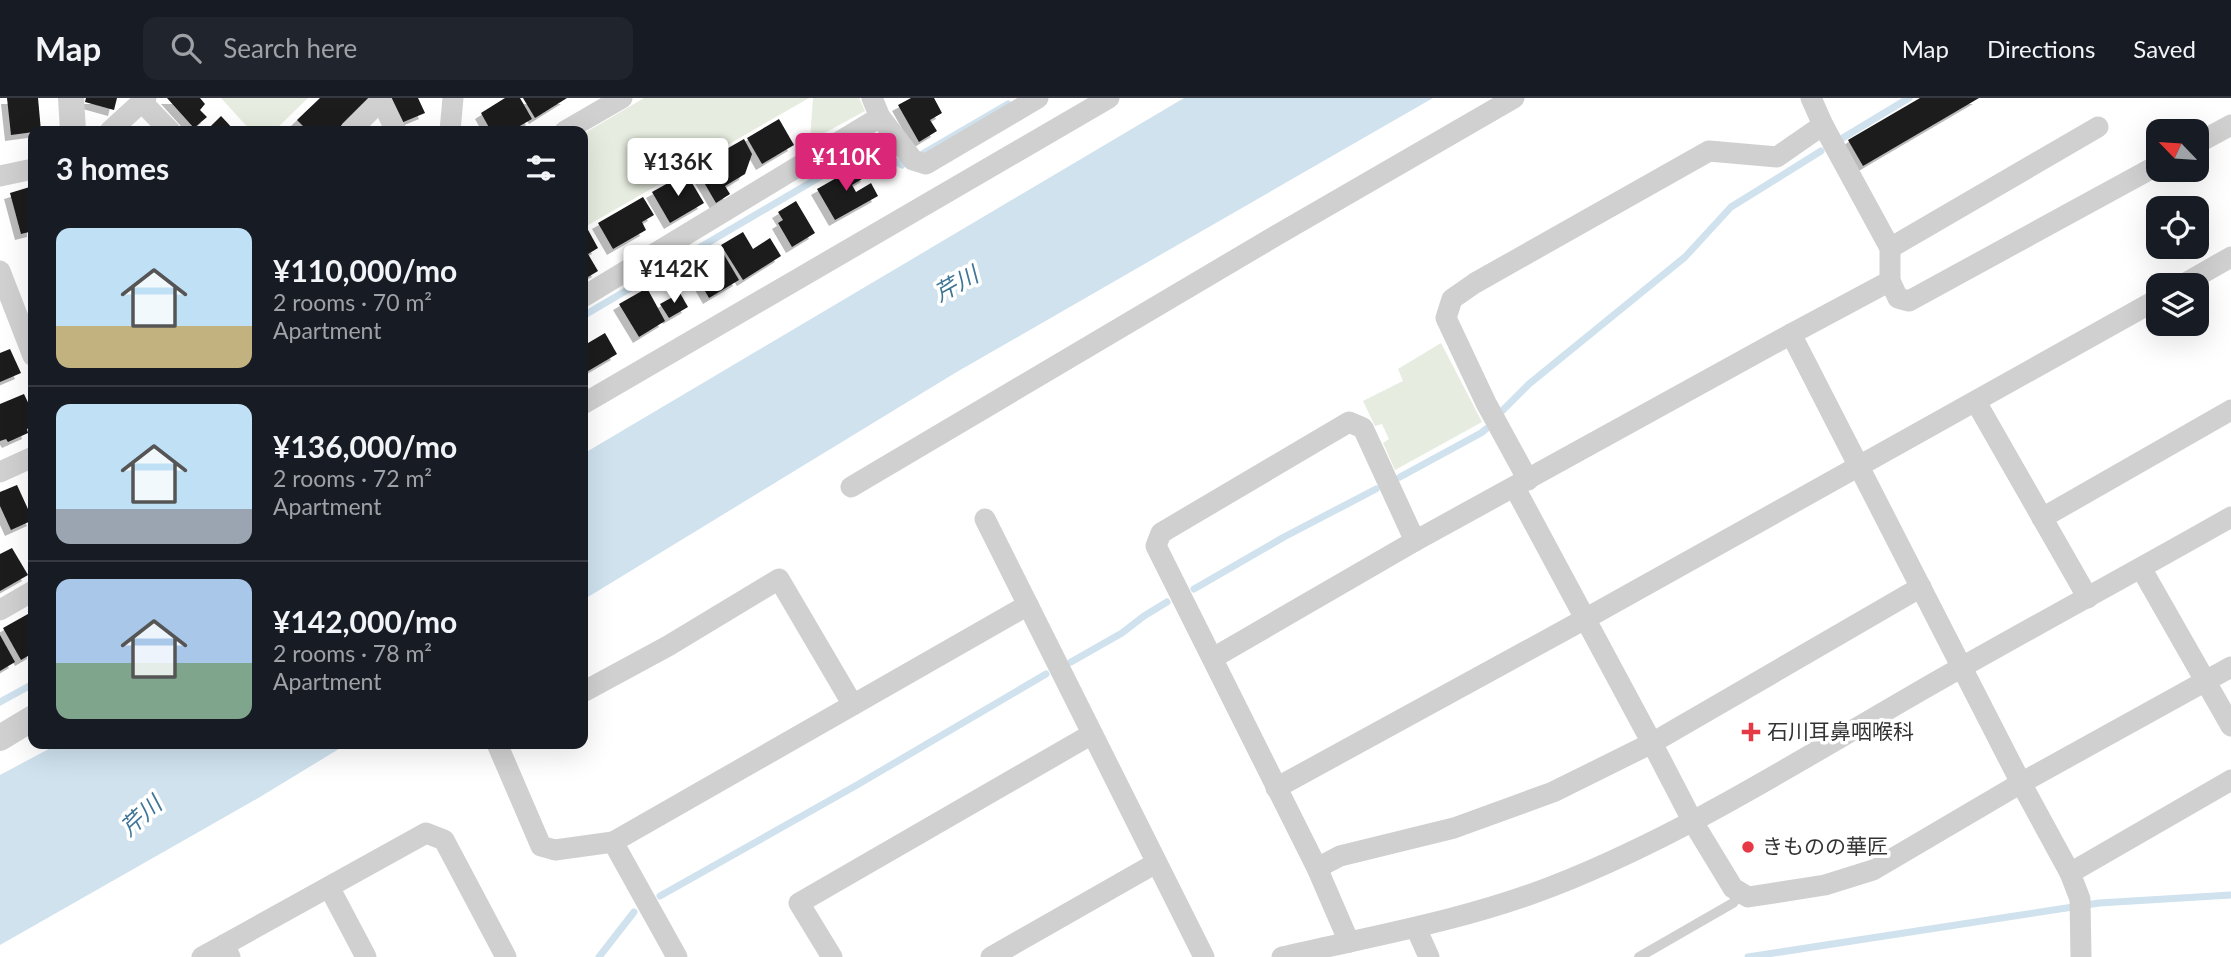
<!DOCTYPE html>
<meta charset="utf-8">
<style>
body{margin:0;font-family:Lato,"Noto Sans JP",sans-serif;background:#20242c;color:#f1f3f6;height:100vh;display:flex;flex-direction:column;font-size:26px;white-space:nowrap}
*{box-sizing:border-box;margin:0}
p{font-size:23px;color:#9ea1a6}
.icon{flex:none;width:38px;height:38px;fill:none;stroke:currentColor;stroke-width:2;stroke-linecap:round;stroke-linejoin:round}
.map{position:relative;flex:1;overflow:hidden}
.details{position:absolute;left:28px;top:28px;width:560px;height:623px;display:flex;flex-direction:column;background:#171b24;border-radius:14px;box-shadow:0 7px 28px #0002}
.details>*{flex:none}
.needle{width:46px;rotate:295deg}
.controls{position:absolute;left:2146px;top:21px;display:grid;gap:14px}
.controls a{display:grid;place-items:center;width:63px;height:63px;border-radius:14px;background:#171b24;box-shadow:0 7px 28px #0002;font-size:35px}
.price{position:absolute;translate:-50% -60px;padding:0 16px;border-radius:7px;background:#fff;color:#222;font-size:23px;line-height:46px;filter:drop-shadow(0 2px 4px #0008)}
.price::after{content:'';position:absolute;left:50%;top:42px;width:21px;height:16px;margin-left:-10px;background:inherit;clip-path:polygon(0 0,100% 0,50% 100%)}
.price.current{background:#db2777;color:#fff}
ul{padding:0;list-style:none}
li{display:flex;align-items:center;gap:21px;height:175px;padding:0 28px}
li+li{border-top:2px solid #363941}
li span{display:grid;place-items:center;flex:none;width:196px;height:140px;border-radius:14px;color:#555}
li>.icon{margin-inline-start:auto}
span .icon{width:84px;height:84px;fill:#fffc;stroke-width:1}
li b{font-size:30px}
h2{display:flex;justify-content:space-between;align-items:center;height:84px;padding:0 28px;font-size:30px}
header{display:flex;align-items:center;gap:42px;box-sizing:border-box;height:98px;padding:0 35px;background:#171b24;border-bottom:2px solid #363941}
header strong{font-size:33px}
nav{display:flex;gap:38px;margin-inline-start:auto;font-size:24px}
.search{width:490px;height:63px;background:#20242c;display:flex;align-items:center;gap:18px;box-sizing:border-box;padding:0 24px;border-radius:14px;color:#9ea1a6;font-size:26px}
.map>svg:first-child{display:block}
.green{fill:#e6ecdf}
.water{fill:#cfe2ee}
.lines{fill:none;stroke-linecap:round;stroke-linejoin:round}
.stream{stroke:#cfe2ee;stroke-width:7}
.building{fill:#1a1a1a;filter:url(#shadow)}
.service{stroke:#d0d0d0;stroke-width:10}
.minor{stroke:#d0d0d0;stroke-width:21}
.tertiary{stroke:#d0d0d0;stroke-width:26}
.poi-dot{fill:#e63946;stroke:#fff;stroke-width:2.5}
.labels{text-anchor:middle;stroke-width:7;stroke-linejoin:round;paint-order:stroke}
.poi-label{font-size:21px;fill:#333;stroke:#fff;text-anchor:start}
.water-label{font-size:23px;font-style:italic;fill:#3f7597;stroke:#fff}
</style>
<header>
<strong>Map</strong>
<div class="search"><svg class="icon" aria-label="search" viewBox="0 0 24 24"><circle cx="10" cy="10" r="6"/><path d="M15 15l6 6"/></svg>Search here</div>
<nav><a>Map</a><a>Directions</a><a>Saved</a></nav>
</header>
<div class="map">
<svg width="2231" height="859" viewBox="0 0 2231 859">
<defs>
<filter id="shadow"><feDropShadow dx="-6" dy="6" stdDeviation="0" flood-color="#0004"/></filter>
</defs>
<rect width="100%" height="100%" fill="#fff"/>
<g class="green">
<polygon points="221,0 308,0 274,33 251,33"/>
<polygon points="644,0 809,0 583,130 583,36"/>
<polygon points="813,0 859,0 865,13 810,43"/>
<polygon points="1441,245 1482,324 1395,372 1383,345 1389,341 1382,326 1375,328 1363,303 1403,283 1398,271"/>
</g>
<g class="water">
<polygon points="1184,0 1433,0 955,275 583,502 583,356"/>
<polygon points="58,646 347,646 260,699 0,847 0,677"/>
</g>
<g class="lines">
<g class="stream">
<polyline points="1841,41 1909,0"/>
<polyline points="924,55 1008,6"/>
<polyline points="583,218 871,49 902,67"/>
<polyline points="1502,313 1529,286 1685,159 1731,109 1821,53"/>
<polyline points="1400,379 1481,335 1486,331"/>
<polyline points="1194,491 1284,439 1376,391"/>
<polyline points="1071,564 1122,535 1144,518 1167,504"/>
<polyline points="0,604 33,586"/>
<polyline points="660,798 857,687 1046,576"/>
<polyline points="599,859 634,814"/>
<polyline points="1748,859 2099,805 2231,797"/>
</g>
</g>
<g class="building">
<polygon points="7,0 38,0 41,33 11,37"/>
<polygon points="86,0 117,0 114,12 85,4"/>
<polygon points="167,0 200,0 205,6 200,12 207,19 194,30"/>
<polygon points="320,0 372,0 374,2 339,33 308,33 297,22"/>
<polygon points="390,0 418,0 425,15 401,25"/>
<polygon points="505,0 520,0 532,21 511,33 491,33 481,15"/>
<polygon points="523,0 567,0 535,20"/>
<polygon points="911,0 934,0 942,15 930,22 937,33 919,44 898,7"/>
<polygon points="1920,0 1979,0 1863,68 1848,42"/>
<polygon points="221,18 235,33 206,33"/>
<polygon points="779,21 794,47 762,66 747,40"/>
<polygon points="744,41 752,56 745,76 725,88 730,96 716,105 695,69"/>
<polygon points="859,67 867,78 852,87 856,94 871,85 878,98 835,122 817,91"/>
<polygon points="686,75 704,105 670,125 652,94"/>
<polygon points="33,88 33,133 21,136 10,95"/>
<polygon points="643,99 654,117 642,124 646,132 613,151 598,125"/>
<polygon points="796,103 815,135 792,149 778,125 783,122 778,114"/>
<polygon points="587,130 598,150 588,156 598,173 583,182 583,132"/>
<polygon points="743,134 753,151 770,140 781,158 743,182 721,147"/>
<polygon points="723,155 739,182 709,200 693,172"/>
<polygon points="647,190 665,223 639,239 619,206"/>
<polygon points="680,195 688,209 669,220 660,206"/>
<polygon points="605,235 617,256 583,276 583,248"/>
<polygon points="10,251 21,275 0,284 0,255"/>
<polygon points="24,296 33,315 33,328 27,331 28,335 8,344 6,341 0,343 0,306"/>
<polygon points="17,387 33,422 11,432 0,408 0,394"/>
<polygon points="12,450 28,477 0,493 0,456"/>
<polygon points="28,516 33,524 33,555 21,562 3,530"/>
<polygon points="0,537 15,564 0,573"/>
</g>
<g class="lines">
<polyline class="service" points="1639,859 1733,805 1740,794"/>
<g class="minor">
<polyline points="872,0 880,19 913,62 926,66 1038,0"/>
<polyline points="142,4 170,33"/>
<polyline points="110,33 146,0"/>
<polyline points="350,33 381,2 396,33"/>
<polyline points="450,33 453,0"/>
<polyline points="565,33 622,0"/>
<polyline points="2196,46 2231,27"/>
<polyline points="0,78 33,71"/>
<polyline points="1890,150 2098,29"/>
<polyline points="0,173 33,258"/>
<polyline points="1890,183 1898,200 1909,203 2158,67"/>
<polyline points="2182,187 2231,159"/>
<polyline points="583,199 880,19"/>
<polyline points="1791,236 1890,183 1890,150 1823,27"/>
<polyline points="1976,304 2088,500"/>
<polyline points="583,306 1109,0"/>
<polyline points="0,374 33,359"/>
<polyline points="1528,382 1486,305 1446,220 1452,201 1475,185 1709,53 1777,59 1823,27 1811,0"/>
<polyline points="851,389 1277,137 1514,0"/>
<polyline points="2042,420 2231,312"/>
<polyline points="985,421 1204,859"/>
<polyline points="2141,470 2231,628"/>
<polyline points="1921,489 1652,645 1693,724 1733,790 1748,799 1825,787 1873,772 2021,685 2231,569"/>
<polyline points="0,512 33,493"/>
<polyline points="1213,560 1415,443 1791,236 2021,685 2070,775 2231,682"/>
<polyline points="583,594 668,548 779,481 853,607"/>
<polyline points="499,646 498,648 541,748 555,752 613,744"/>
<polyline points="1276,690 1585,521 2158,201"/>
<polyline points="1317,770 1340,758 1454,730 1553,694 1652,645 1515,390"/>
<polyline points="2070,775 2080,801 2081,859"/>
<polyline points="329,789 366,859"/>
<polyline points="1416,830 1429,859"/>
<polyline points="1349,844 1317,770 1156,448 1161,435 1349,324 1363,330 1415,443"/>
<polyline points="202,859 224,847"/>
<polyline points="230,859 224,847 426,735 444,742 506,859"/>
<polyline points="677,859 613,744 1028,507"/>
<polyline points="832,859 799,805 1092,636"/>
<polyline points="991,859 1156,765"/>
<path d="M 1282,859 C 1373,838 1466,822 1553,788 C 1678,739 1792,667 1908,600 C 2015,538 2124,480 2231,419"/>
</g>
<g class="tertiary">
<polyline points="71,0 73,33"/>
<polyline points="0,640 33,620"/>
</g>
</g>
<g class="poi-dot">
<path d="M1747.5 623.5h7v7h7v7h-7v7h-7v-7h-7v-7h7z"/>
<circle cx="1748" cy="749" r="7"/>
</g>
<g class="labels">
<g class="poi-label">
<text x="1767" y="641">石川耳鼻咽喉科</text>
<text x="1762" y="756">きものの華匠</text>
</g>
<g class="water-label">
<text transform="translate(956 186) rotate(-29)" y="8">芹川</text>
<text transform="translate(141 718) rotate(-42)" y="8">芹川</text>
</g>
</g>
</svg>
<div class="controls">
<a><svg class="needle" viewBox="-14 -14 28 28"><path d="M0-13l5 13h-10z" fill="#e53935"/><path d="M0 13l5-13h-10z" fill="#9ea1a6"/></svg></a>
<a><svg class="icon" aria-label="locate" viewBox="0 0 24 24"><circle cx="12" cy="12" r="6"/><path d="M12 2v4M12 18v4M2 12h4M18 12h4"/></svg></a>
<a><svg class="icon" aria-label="layers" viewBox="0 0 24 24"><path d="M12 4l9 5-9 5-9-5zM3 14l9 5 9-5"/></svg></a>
</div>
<b class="price current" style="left:846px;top:95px">¥110K</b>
<b class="price" style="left:678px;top:100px">¥136K</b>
<b class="price" style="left:674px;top:207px">¥142K</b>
<section class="details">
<h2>3 homes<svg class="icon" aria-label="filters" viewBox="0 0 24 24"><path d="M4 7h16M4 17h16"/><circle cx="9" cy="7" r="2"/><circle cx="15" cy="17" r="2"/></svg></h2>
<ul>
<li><span style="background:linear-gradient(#bfe0f5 70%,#c2b280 0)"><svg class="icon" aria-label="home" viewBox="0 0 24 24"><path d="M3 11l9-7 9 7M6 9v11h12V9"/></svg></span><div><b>¥110,000/mo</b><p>2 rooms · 70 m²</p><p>Apartment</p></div></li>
<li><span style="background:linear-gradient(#bfe0f5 75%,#9aa5b1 0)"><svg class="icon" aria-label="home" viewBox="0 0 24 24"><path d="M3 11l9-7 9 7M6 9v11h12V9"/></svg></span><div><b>¥136,000/mo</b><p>2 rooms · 72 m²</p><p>Apartment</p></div></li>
<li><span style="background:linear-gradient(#a9c7e8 60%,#7fa58c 0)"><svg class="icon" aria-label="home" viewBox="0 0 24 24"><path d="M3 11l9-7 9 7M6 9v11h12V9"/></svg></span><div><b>¥142,000/mo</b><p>2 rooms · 78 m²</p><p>Apartment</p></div></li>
</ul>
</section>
</div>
